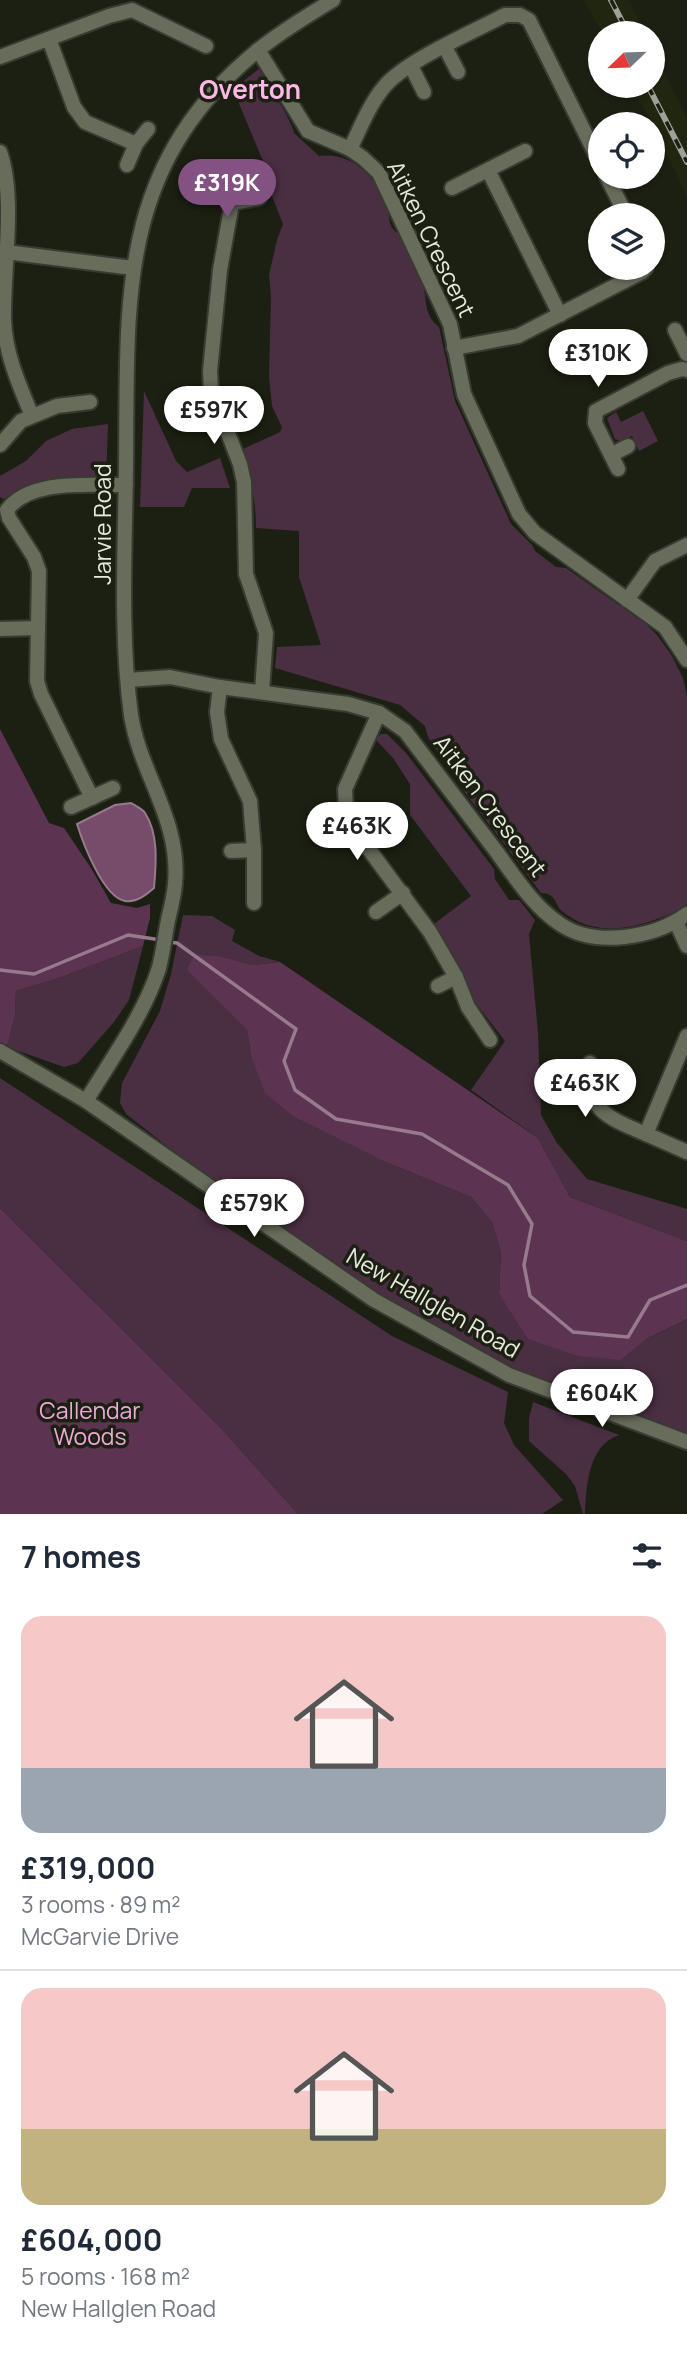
<!DOCTYPE html>
<meta charset="utf-8">
<style>
body{margin:0;font-family:Manrope,sans-serif;background:#f2f2f3;color:#1f2937;height:100vh;display:flex;flex-direction:column;font-size:26px;white-space:nowrap}
*{box-sizing:border-box;margin:0}
p{font-size:23px;color:#747a83}
.icon{flex:none;width:38px;height:38px;fill:none;stroke:currentColor;stroke-width:2;stroke-linecap:round;stroke-linejoin:round}
.map{position:relative;height:1514px;overflow:hidden}
.panel{display:flex;flex-direction:column;background:#fff;flex:1}
.panel>*{flex:none}
.needle{width:46px;rotate:247deg}
.controls{position:absolute;left:588px;top:21px;display:grid;gap:14px}
.controls a{display:grid;place-items:center;width:77px;height:77px;border-radius:50%;background:#fff;box-shadow:0 2px 5px #0004;font-size:35px}
.price{position:absolute;translate:-50% -60px;padding:0 16px;border-radius:24px;background:#fff;color:#222;font-size:23px;line-height:46px;filter:drop-shadow(0 2px 4px #0008)}
.price::after{content:'';position:absolute;left:50%;top:42px;width:21px;height:16px;margin-left:-10px;background:inherit;clip-path:polygon(0 0,100% 0,50% 100%)}
.price.selected{background:#845282;color:#fff}
ul{padding:0;list-style:none}
li{display:grid;align-content:center;gap:14px;height:371px;padding:0 21px}
li+li{border-top:2px solid #e0e1e3}
li span{display:grid;place-items:center;height:217px;border-radius:21px;color:#555}
li>.icon{margin-inline-start:auto}
span .icon{width:126px;height:126px;fill:#fffc;stroke-width:1}
li b{font-size:30px}
h2{display:flex;justify-content:space-between;align-items:center;height:84px;padding:0 21px;font-size:30px}
.map>svg:first-child{display:block}
.built{fill:#212611}
.green{fill:#4a2f42}
.forest{fill:#5c3351}
.water{fill:#774b6a;stroke:#987a8d;stroke-width:2}
.lines{fill:none;stroke-linecap:round;stroke-linejoin:round}
.stream{stroke:#987a8d;stroke-width:3.5}
.minor-casing{stroke:#383b32;stroke-width:18}
.minor{stroke:#676c5b;stroke-width:14}
.rail-casing{stroke:#9ea197;stroke-width:6}
.rail{stroke:#1c2012;stroke-width:3.5;stroke-dasharray:10;stroke-linecap:butt}
.labels{text-anchor:middle;stroke-width:7;stroke-linejoin:round;paint-order:stroke}
.street-label{font-size:23px;fill:#e6e9e0;stroke:#1c2012}
.park-label{font-size:23px;fill:#efa8d9;stroke:#1c2012}
.quarter-label{font-size:26px;font-weight:bold;fill:#fcb7e7;stroke:#1c2012}
</style>
<div class="map">
<svg width="687" height="1514" viewBox="0 0 687 1514">
<rect width="100%" height="100%" fill="#1c2012"/>
<g class="built">
<polygon points="584,0 629,0 645,33 602,33"/>
<polygon points="653,48 687,119 687,197 653,124 631,86 653,86"/>
</g>
<g class="green">
<path d="M 259,69 C 266,81 294,124 294,133 L 319,156 C 352,152 375,176 387,205 C 391,217 386,226 399,234 C 406,251 419,269 423,286 C 428,303 423,314 439,327 L 455,401 L 511,524 L 532,545 L 535,551 L 556,567 L 566,568 L 646,624 L 657,635 L 672,656 L 683,678 L 687,696 L 687,904 L 681,909 C 645,926 599,941 563,912 C 554,905 557,893 541,893 L 463,790 L 461,777 L 440,755 L 428,737 L 425,726 L 400,705 L 275,668 L 277,647 L 321,645 L 299,577 L 299,531 L 256,528 C 256,500 250,476 243,449 L 280,432 L 282,427 L 272,406 L 269,377 L 271,296 L 269,275 L 277,240 L 283,224 L 272,196 L 272,183 L 233,89 Z"/>
<polygon points="144,391 176,461 187,472 220,458 230,488 192,488 184,507 140,507"/>
<polygon points="643,411 658,441 639,451 632,436 621,441 615,439 607,418 616,412 621,422"/>
<polygon points="108,424 106,481 23,490 3,499 0,497 0,476 26,461 46,441 72,429"/>
<polygon points="381,734 387,734 406,753 494,869 495,879 509,900 519,900 535,920 529,934 538,1033 541,1115 557,1143 587,1179 687,1209 687,1241 570,1197 538,1138 471,1090 505,1041 475,1002 462,974 434,924 471,896 410,815 410,784 393,758 375,739"/>
<polygon points="183,915 212,916 235,930 232,941 259,956 280,962 252,965 220,956 187,969 247,1030 251,1056 294,1117 383,1161 471,1197 492,1222 501,1253 499,1295 621,1360 648,1338 687,1319 687,1436 522,1373 406,1313 248,1209 126,1114 120,1103 122,1083 160,1011 171,974"/>
<polygon points="143,946 129,1000 114,1022 78,1063 64,1067 7,1047 15,1016 16,991 62,977"/>
<polygon points="0,1078 392,1336 508,1392 504,1423 514,1445 563,1500 542,1514 298,1514 219,1426 0,1208"/>
<path d="M 533,1402 L 619,1435 C 588,1445 586,1487 585,1514 L 583,1514 L 575,1486 L 566,1474 L 529,1441 L 529,1419 Z"/>
</g>
<g class="forest">
<polygon points="0,729 49,823 64,828 91,868 111,903 137,908 150,904 150,918 143,946 62,977 16,991 15,1016 7,1047 0,1044"/>
<polygon points="194,955 220,956 252,965 280,962 538,1138 570,1197 687,1241 687,1319 648,1338 621,1360 578,1356 528,1339 499,1294 501,1253 492,1222 471,1197 383,1161 294,1117 265,1093 251,1056 247,1030 187,970"/>
<polygon points="0,1208 219,1426 298,1514 0,1514"/>
</g>
<path class="water" d="M 131,803 C 136,806 143,809 145,813 C 159,834 156,865 154,888 C 146,895 136,903 125,901 C 103,897 83,843 77,824 L 115,805 Z"/>
<g class="lines">
<g class="stream">
<polyline points="168,942 177,943 296,1029 284,1061 295,1090 336,1119 422,1134 508,1185 532,1224 524,1265 530,1296 573,1332 628,1337 650,1300 687,1285"/>
<polyline points="0,970 34,974 128,935 161,940"/>
</g>
<g class="minor-casing">
<g id="minor">
<polyline points="49,39 74,107 85,122 136,144"/>
<polyline points="445,47 458,72"/>
<polyline points="258,50 308,131 350,149 363,158 379,173 450,324 464,394 519,514 535,533 665,627 687,660"/>
<polyline points="0,57 109,16 132,10 206,46"/>
<polyline points="411,66 424,92"/>
<path d="M 350,149 C 360,129 369,105 384,87 C 405,61 473,32 505,15 L 520,15 L 529,20 L 600,163"/>
<path d="M 0,152 C 16,197 3,270 4,319 C 5,354 19,384 32,416"/>
<polyline points="127,165 136,144 148,129"/>
<polyline points="488,170 560,315"/>
<polyline points="607,177 626,215"/>
<polyline points="215,183 232,203 259,198"/>
<polyline points="452,188 525,151"/>
<polyline points="232,203 220,270 210,371 211,390 240,464 244,482 246,574 266,633 262,692"/>
<polyline points="6,252 133,268"/>
<polyline points="675,330 687,354"/>
<polyline points="454,348 518,336 642,272 646,268"/>
<polyline points="0,445 21,421 57,406 90,402"/>
<polyline points="611,455 628,446"/>
<polyline points="618,469 595,423 596,411 668,373 682,369 687,370"/>
<polyline points="627,600 655,561 687,545"/>
<polyline points="0,629 38,628"/>
<path d="M 128,680 L 170,677 L 220,687 L 348,704 L 379,713 L 405,731 C 435,771 466,811 496,851 C 515,877 533,906 560,924 C 595,948 654,938 687,914"/>
<polyline points="220,687 217,712 221,739 250,801 254,850 254,903"/>
<polyline points="379,713 345,789 346,808 351,825 430,932 456,977 468,1007 490,1040"/>
<path d="M 92,798 L 41,694 L 37,681 L 39,571 L 34,557 L 9,518 L 7,510 C 31,478 90,486 126,485"/>
<polyline points="71,807 113,788"/>
<polyline points="231,851 254,850"/>
<polyline points="376,912 403,893"/>
<polyline points="676,922 687,946"/>
<polyline points="438,986 456,977"/>
<polyline points="687,1036 646,1134 687,1152"/>
<polyline points="0,1051 86,1101 374,1300 509,1375 687,1442"/>
<path d="M 590,1063 C 583,1109 608,1118 646,1134"/>
<path d="M 86,1101 C 112,1058 144,1015 159,968 C 163,952 165,936 168,920 C 171,908 174,896 175,884 C 181,820 140,774 131,715 C 120,634 125,549 126,467 C 128,301 115,168 257,51 C 280,32 307,16 333,0"/>
</g>
</g>
<use href="#minor" class="minor"/>
<g class="rail-casing">
<g id="rail">
<polyline points="611,0 628,33"/>
<polyline points="648,86 687,162"/>
</g>
</g>
<use href="#rail" class="rail"/>
</g>
<g class="labels">
<g class="street-label">
<text transform="translate(431 239) rotate(64)" y="8">Aitken Crescent</text>
<text transform="translate(103 524) rotate(-90)" y="8">Jarvie Road</text>
<text transform="translate(490 806) rotate(53)" y="8">Aitken Crescent</text>
<text transform="translate(433 1303) rotate(30)" y="8">New Hallglen Road</text>
</g>
<g class="park-label">
<text x="90" y="1419">Callendar<tspan x="90" dy="26">Woods</tspan></text>
</g>
<g class="quarter-label">
<text x="250" y="99">Overton</text>
</g>
</g>
</svg>
<div class="controls">
<a><svg class="needle" viewBox="-14 -14 28 28"><path d="M0-13l5 13h-10z" fill="#e53935"/><path d="M0 13l5-13h-10z" fill="#747a83"/></svg></a>
<a><svg class="icon" aria-label="locate" viewBox="0 0 24 24"><circle cx="12" cy="12" r="6"/><path d="M12 2v4M12 18v4M2 12h4M18 12h4"/></svg></a>
<a><svg class="icon" aria-label="layers" viewBox="0 0 24 24"><path d="M12 4l9 5-9 5-9-5zM3 14l9 5 9-5"/></svg></a>
</div>
<b class="price selected" style="left:227px;top:219px">£319K</b>
<b class="price" style="left:598px;top:389px">£310K</b>
<b class="price" style="left:214px;top:446px">£597K</b>
<b class="price" style="left:357px;top:862px">£463K</b>
<b class="price" style="left:585px;top:1119px">£463K</b>
<b class="price" style="left:254px;top:1239px">£579K</b>
<b class="price" style="left:602px;top:1429px">£604K</b>
</div>
<section class="panel">
<h2>7 homes<svg class="icon" aria-label="filters" viewBox="0 0 24 24"><path d="M4 7h16M4 17h16"/><circle cx="9" cy="7" r="2"/><circle cx="15" cy="17" r="2"/></svg></h2>
<ul>
<li><span style="background:linear-gradient(#f6c9c9 70%,#9aa5b1 0)"><svg class="icon" aria-label="home" viewBox="0 0 24 24"><path d="M3 11l9-7 9 7M6 9v11h12V9"/></svg></span><div><b>£319,000</b><p>3 rooms · 89 m²</p><p>McGarvie Drive</p></div></li>
<li><span style="background:linear-gradient(#f6c9c9 65%,#c2b280 0)"><svg class="icon" aria-label="home" viewBox="0 0 24 24"><path d="M3 11l9-7 9 7M6 9v11h12V9"/></svg></span><div><b>£604,000</b><p>5 rooms · 168 m²</p><p>New Hallglen Road</p></div></li>
</ul>
</section>
